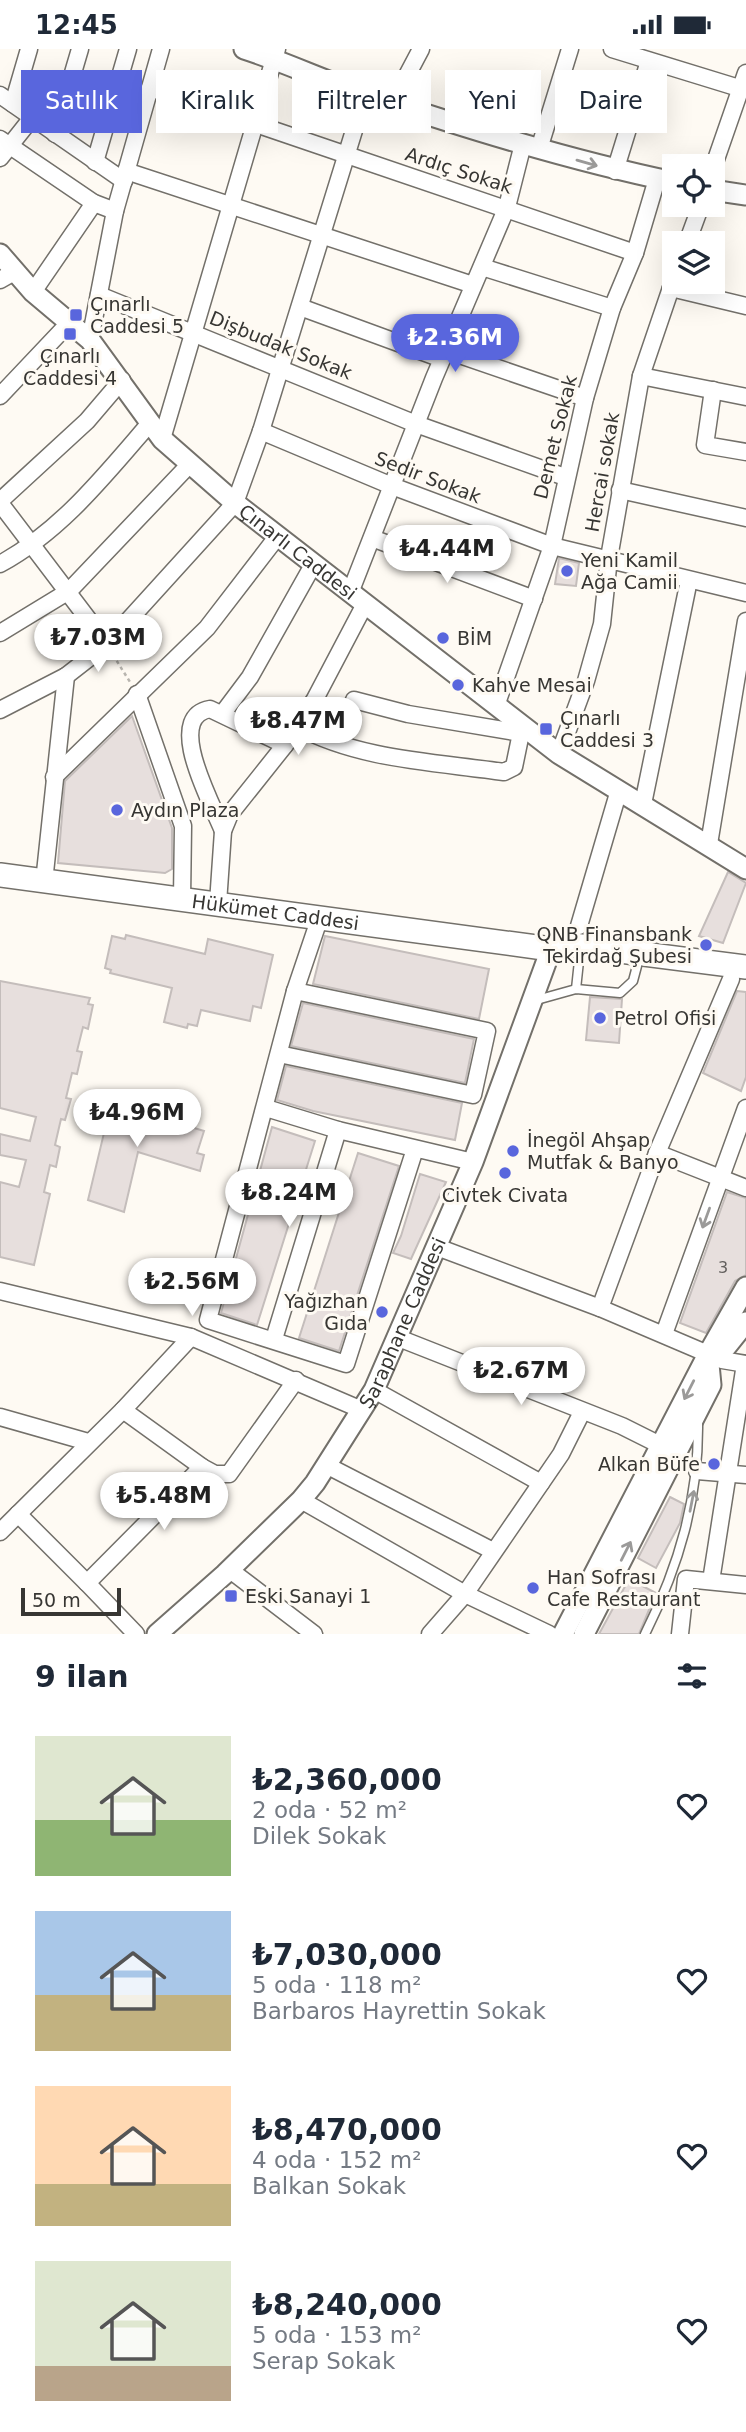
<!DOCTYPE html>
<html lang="tr">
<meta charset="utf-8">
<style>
body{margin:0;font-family:"DejaVu Sans",sans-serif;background:#f6f6f7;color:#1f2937;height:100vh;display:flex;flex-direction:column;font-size:26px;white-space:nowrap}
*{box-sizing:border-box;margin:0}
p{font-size:23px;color:#747a83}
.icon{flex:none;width:38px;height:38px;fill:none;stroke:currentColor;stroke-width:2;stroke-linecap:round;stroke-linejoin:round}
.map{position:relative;height:1585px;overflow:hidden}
.side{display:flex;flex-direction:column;background:#fff;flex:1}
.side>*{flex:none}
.hud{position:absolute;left:21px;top:21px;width:705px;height:63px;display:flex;gap:14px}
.fabs{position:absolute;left:662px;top:105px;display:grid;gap:14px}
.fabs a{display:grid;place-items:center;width:63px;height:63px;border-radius:0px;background:#fff;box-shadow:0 7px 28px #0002;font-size:35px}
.scale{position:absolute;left:21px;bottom:18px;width:100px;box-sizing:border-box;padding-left:7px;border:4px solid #373633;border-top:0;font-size:19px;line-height:24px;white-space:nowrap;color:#373633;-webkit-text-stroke:5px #fefaf3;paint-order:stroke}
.price{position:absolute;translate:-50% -60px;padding:0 16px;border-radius:24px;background:#fff;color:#222;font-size:23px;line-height:46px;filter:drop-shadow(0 2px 4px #0008)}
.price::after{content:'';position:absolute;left:50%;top:42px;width:21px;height:16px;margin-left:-10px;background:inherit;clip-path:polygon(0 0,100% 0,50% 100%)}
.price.active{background:#5966dd;color:#fff}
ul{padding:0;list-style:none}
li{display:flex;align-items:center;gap:21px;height:175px;padding:0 35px}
li span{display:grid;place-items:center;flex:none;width:196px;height:140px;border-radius:0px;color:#555}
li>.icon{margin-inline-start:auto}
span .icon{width:84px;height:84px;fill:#fffc;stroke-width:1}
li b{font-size:30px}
h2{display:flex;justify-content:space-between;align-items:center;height:84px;padding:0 35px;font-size:30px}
.pill{padding:0 24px;border-radius:0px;background:#fff;box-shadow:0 7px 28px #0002;font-size:24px;line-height:63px}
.pill.active{background:#5966dd;color:#fff}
.status{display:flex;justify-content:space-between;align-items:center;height:49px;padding:0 35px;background:#fff;direction:ltr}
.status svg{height:19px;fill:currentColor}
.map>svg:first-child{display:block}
.building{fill:#e7dfdd;stroke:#c4bdbb;stroke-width:2}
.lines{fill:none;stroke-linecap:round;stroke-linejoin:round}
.service-casing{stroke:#73706a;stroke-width:11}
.minor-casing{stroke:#73706a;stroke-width:19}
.tertiary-casing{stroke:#73706a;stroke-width:23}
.secondary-casing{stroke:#73706a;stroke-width:26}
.path{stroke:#b8b5af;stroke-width:2.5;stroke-dasharray:3.5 3.5;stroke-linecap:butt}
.service{stroke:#fff;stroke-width:8}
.minor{stroke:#fff;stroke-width:16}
.tertiary{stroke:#fff;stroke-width:19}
.secondary{stroke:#fff;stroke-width:23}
.oneway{stroke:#9b9a99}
.poi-dot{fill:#5966dd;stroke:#fefaf3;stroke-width:2.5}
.labels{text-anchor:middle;stroke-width:6;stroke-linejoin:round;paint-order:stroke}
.number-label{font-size:16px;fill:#63605e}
.street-label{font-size:19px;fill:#373633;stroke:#fefaf3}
.poi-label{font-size:19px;fill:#373633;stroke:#fefaf3;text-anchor:start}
</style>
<div class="status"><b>12:45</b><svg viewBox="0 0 49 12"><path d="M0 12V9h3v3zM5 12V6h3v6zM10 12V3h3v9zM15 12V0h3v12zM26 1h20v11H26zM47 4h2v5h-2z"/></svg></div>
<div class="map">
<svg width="746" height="1585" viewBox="0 0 746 1585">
<rect width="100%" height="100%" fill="#fefaf3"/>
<g class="building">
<polygon points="559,509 579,514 576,537 555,535"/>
<polygon points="278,653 295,661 282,681 268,674"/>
<polygon points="132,667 172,779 172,820 165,824 58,814 65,732"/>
<polygon points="728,823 746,834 723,894 699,887"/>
<polygon points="126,886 205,905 208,890 273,906 261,959 253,957 250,972 201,961 197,977 188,975 187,979 164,973 172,939 110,924 111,921 105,919 112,887 125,890"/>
<polygon points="325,887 489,920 479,970 313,935"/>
<polygon points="0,932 90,949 88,955 93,956 88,980 83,978 77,1002 82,1003 77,1025 72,1024 66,1049 71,1050 65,1071 61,1070 55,1096 60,1098 56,1118 50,1116 44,1143 50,1145 34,1216 0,1208 0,1133 19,1138 26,1111 0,1106 0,1085 30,1092 36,1068 0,1059"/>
<polygon points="737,942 746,943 746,1028 741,1042 703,1024"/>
<polygon points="590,948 622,950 619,994 586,991"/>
<polygon points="303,954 474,990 465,1034 291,997"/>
<polygon points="286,1017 462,1054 455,1091 313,1062 277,1051"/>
<polygon points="106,1047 140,1057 138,1062 204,1082 197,1104 204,1106 200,1122 138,1103 124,1163 88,1151 104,1084 95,1081"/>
<polygon points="272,1078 315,1092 257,1276 221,1264"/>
<polygon points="358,1104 399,1117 339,1302 299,1289"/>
<polygon points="420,1125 446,1133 411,1210 393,1204 401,1187"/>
<polygon points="727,1143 746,1149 746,1226 735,1232 706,1284 680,1274"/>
<polygon points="670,1448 684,1455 680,1474 656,1519 638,1509"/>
<polygon points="629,1530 656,1544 639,1585 599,1585"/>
</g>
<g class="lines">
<g class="service-casing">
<g id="service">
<polyline points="576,940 579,912"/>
<polyline points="533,952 576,940 620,944 633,932 637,917"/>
<path d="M 645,1585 C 679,1517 699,1449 698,1373"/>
</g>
</g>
<g class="minor-casing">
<g id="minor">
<polyline points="612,0 739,39"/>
<polyline points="150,39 635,204"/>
<polyline points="0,46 124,132"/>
<polyline points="393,53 421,0"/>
<polyline points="13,55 29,0"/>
<polyline points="55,85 80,0"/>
<polyline points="0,90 94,154 115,162"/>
<polyline points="539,100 570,0"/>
<polyline points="0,109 31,70"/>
<polyline points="95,113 128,0"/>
<polyline points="126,122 473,236"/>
<polyline points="615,122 649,12"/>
<polyline points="712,122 746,24"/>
<polyline points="687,194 701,156"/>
<polyline points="482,218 612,259"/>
<polyline points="0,231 14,223"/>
<polyline points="671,239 746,257"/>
<polyline points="33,243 94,154"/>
<polyline points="99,246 416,375 565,428"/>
<polyline points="300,258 442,310"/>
<polyline points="90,291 115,162 161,0"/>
<polyline points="445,301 585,349"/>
<polyline points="641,327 746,348"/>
<polyline points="713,341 705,396 746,403"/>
<polyline points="0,347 70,273"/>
<polyline points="261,382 392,437 552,497 746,544"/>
<polyline points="162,390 277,0"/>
<polyline points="620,441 746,469"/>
<polyline points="0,452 87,372 122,331"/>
<polyline points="0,454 107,595"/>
<polyline points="372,489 534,550"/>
<path d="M 0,515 C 61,482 105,426 150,374"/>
<polyline points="350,544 434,329 507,158 523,95"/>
<polyline points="0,584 69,542 189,416"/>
<polyline points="137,645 183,777 182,850"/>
<polyline points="354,651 408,665 521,684"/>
<polyline points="496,657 552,497 585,349 612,259 635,204 657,130"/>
<polyline points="0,661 66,627 107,595 235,454 261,382 365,46"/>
<polyline points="223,664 250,628 313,516"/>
<path d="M 297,677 C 359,711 435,713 504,723 L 514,718 L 521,684 L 527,681"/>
<polyline points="559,705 586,632 602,575 609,509 641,327 674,230"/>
<polyline points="54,728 207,579 277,488"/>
<polyline points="643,755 689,531"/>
<path d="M 223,782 C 213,756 163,668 210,660 L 285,696"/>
<polyline points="709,795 746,572"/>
<polyline points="44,833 66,627"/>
<polyline points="218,854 223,782 230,765 285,696 315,650 365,555"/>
<polyline points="320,868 295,942 208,1271 346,1315 415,1100"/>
<polyline points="579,877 619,741"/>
<polyline points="279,1005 473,1046 487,982 295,942"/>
<polyline points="266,1059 338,1081 473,1113"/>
<polyline points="657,1104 746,1139"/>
<polyline points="437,1198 600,1259 708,1305"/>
<polyline points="0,1242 191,1288 362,1361"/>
<polyline points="600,1259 657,1104 731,930"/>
<polyline points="664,1285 746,1059"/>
<polyline points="396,1288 622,1377 660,1396"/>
<polyline points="274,1290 338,1081"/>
<polyline points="722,1311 746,1315"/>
<polyline points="374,1341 541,1434"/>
<polyline points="123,1361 202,1418"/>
<polyline points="0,1368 88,1393"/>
<polyline points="326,1416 493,1502"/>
<polyline points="697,1422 746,1426"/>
<polyline points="301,1451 465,1545 549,1585"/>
<polyline points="18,1465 87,1534 202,1418 215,1425 229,1425 296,1331"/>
<polyline points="0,1483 123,1361 191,1288"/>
<polyline points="230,1521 314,1585"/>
<polyline points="711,1532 745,1315"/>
<polyline points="87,1534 136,1585"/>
<polyline points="430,1585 465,1545 561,1405 582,1363"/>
<polyline points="680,1585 686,1530 746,1536"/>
</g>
</g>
<g class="tertiary-casing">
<g id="tertiary">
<path d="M 244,0 C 285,13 324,32 364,45 C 466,79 569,111 674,133"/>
<polyline points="712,141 746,146"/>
<path id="s1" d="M 0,205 L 33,243 L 90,291 L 162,390 L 235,454 L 559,705 L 746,820"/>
<path id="s2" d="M 157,1585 L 225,1525 L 301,1451 L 315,1434 L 374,1341 L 473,1113 L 551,900"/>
<polyline points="563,1585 708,1305 746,1238"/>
<polyline points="584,1585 711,1336 708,1305 726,1298 746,1273"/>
</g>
</g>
<g class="secondary-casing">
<g id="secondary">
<path id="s3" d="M 0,826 L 551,900 L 573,896 L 746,918"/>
</g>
</g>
<g class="path">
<polyline points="113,606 130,633"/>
<polyline points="333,679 344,661"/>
</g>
<use href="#service" class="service"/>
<use href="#minor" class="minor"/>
<use href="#tertiary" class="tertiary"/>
<use href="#secondary" class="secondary"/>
</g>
<defs><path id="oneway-shaft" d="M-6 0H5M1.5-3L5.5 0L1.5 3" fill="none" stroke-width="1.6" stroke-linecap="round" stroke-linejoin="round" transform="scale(1.75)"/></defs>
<g class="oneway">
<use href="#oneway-shaft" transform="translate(587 114) rotate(16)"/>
<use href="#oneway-shaft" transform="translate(706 1169) rotate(110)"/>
<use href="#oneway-shaft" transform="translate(689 1341) rotate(117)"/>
<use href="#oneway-shaft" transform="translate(692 1452) rotate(-79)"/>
<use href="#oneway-shaft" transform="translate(626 1502) rotate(-63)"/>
</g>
<g class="poi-dot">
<rect x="69" y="259" width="14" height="14" rx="3.5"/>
<rect x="63" y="278" width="14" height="14" rx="3.5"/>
<circle cx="567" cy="522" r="7"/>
<circle cx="443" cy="589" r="7"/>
<circle cx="458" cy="636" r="7"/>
<rect x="539" y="673" width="14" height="14" rx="3.5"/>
<circle cx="117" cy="761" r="7"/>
<circle cx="706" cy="896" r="7"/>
<circle cx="600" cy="969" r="7"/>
<circle cx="513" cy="1102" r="7"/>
<circle cx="505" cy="1124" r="7"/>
<circle cx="382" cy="1263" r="7"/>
<circle cx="714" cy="1415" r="7"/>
<circle cx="533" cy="1539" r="7"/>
<rect x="224" y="1540" width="14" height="14" rx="3.5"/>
</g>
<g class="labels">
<g class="number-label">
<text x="723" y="1224">3</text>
</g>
<g class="street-label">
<text transform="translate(459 121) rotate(18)" y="7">Ardıç Sokak</text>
<text transform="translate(281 296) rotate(22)" y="7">Dişbudak Sokak</text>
<text transform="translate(555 388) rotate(-76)" y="7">Demet Sokak</text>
<text transform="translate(602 423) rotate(-80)" y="7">Hercai sokak</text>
<text transform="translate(428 428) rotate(21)" y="7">Sedir Sokak</text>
<text dy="7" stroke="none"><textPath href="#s1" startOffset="424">Çınarlı Caddesi</textPath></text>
<text dy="7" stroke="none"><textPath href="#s3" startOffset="278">Hükümet Caddesi</textPath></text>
<text dy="7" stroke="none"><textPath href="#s2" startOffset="402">Şaraphane Caddesi</textPath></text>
</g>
<g class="poi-label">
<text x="90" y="262">Çınarlı<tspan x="90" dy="22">Caddesi 5</tspan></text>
<text x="70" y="314" text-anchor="middle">Çınarlı<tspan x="70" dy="22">Caddesi 4</tspan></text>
<text x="581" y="518">Yeni Kamil<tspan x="581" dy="22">Ağa Camii</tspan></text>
<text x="457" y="596">BİM</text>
<text x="472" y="643">Kahve Mesai</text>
<text x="560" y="676">Çınarlı<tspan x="560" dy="22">Caddesi 3</tspan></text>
<text x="131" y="768">Aydın Plaza</text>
<text x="692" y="892" text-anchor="end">QNB Finansbank<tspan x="692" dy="22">Tekirdağ Şubesi</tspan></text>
<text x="614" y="976">Petrol Ofisi</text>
<text x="527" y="1098">İnegöl Ahşap<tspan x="527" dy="22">Mutfak &amp; Banyo</tspan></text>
<text x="505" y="1153" text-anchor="middle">Civtek Civata</text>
<text x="368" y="1259" text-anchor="end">Yağızhan<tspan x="368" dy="22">Gıda</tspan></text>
<text x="700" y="1422" text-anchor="end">Alkan Büfe</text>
<text x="547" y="1535">Han Sofrası<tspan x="547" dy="22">Cafe Restaurant</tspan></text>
<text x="245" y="1554">Eski Sanayi 1</text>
</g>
</g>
</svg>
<div class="fabs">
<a><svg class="icon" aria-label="locate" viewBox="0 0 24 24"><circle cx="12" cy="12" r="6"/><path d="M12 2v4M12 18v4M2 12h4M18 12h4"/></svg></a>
<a><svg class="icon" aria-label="layers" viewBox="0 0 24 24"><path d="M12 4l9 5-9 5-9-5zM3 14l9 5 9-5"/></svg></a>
</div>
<div class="scale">50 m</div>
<b class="price active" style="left:455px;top:325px">₺2.36M</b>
<b class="price" style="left:447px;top:536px">₺4.44M</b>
<b class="price" style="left:98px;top:625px">₺7.03M</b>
<b class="price" style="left:298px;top:708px">₺8.47M</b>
<b class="price" style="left:137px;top:1100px">₺4.96M</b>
<b class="price" style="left:289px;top:1180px">₺8.24M</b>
<b class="price" style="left:192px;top:1269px">₺2.56M</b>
<b class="price" style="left:521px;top:1358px">₺2.67M</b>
<b class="price" style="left:164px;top:1483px">₺5.48M</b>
<div class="hud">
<a class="pill active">Satılık</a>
<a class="pill">Kiralık</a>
<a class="pill">Filtreler</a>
<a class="pill">Yeni</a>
<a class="pill">Daire</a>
</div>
</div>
<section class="side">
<h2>9 ilan<svg class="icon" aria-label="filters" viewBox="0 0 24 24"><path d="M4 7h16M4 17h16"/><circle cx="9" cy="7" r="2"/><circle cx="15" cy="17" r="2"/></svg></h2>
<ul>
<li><span style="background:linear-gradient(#dfe7d0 60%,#8fb573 0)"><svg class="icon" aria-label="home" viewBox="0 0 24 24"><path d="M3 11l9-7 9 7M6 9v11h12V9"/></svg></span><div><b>₺2,360,000</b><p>2 oda · 52 m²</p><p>Dilek Sokak</p></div><svg class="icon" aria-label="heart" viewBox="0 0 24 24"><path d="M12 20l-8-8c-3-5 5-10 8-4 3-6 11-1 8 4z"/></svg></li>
<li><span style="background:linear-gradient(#a9c7e8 60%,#c2b280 0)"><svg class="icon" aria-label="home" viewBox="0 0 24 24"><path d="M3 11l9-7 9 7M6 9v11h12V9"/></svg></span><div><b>₺7,030,000</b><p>5 oda · 118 m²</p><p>Barbaros Hayrettin Sokak</p></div><svg class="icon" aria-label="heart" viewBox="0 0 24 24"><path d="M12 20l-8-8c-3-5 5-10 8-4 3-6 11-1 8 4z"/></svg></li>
<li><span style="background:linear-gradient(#ffd9b3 70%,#c2b280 0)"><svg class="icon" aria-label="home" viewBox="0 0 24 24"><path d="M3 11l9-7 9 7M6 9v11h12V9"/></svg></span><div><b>₺8,470,000</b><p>4 oda · 152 m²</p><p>Balkan Sokak</p></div><svg class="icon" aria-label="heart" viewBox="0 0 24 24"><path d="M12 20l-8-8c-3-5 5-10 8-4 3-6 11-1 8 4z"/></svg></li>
<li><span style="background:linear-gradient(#dfe7d0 75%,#b9a48a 0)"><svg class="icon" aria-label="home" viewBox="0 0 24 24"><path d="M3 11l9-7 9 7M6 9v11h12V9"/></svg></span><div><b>₺8,240,000</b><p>5 oda · 153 m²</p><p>Serap Sokak</p></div><svg class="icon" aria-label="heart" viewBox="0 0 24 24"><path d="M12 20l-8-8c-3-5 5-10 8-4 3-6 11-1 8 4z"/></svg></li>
</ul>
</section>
